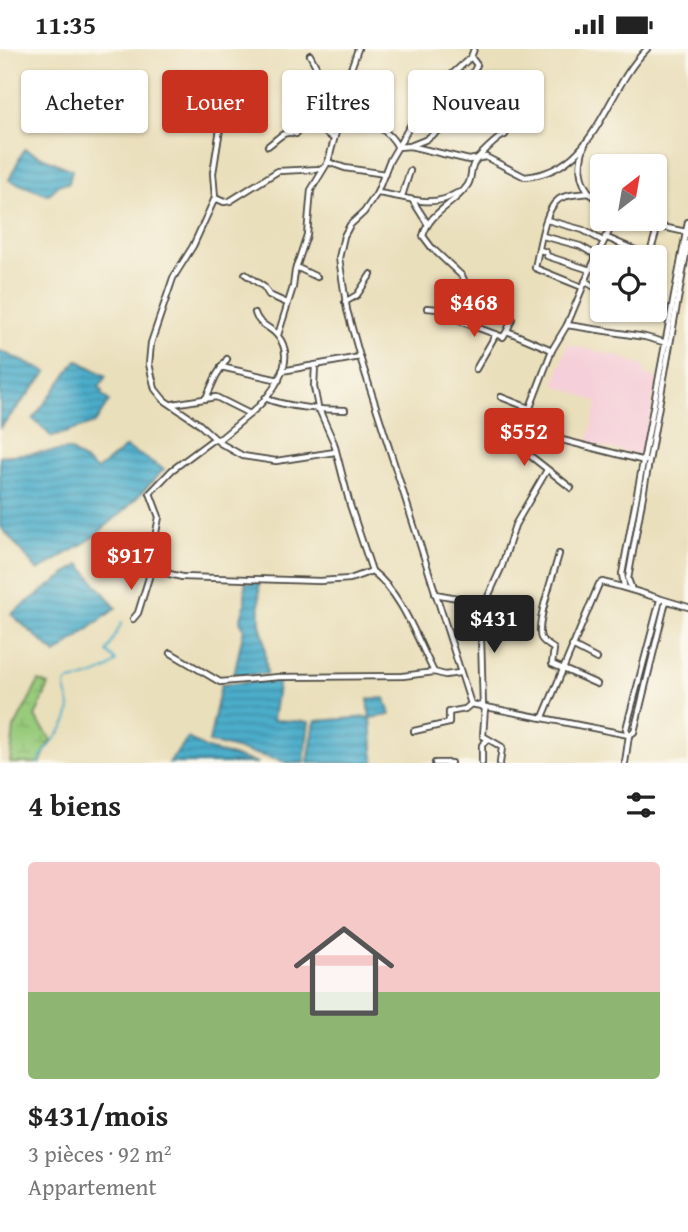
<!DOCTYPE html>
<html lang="fr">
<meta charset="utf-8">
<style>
body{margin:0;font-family:"Gentium Book Plus",serif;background:#f6f6f6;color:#222;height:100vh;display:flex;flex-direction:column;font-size:26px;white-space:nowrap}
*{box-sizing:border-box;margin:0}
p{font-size:23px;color:#767676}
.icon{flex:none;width:38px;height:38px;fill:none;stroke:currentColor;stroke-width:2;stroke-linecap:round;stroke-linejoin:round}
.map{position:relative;height:714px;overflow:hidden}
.sheet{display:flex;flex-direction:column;background:#fff;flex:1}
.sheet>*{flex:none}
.guide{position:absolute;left:21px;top:21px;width:648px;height:63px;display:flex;gap:14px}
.needle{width:46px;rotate:31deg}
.fabs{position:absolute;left:590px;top:105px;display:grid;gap:14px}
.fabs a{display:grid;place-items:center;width:77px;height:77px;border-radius:7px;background:#fff;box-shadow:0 2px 5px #0004;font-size:35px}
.price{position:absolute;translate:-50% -60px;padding:0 16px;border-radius:7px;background:#c8321e;color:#fff;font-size:23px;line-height:46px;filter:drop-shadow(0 2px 4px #0008)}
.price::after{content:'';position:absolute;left:50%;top:42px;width:21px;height:16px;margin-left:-10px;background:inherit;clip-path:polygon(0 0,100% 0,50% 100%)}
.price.on{background:#222;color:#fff}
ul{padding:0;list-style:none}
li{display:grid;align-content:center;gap:14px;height:371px;padding:0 28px}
li span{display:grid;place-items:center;height:217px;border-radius:7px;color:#555}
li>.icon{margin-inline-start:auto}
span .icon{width:126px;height:126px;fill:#fffc;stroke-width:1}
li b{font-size:30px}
h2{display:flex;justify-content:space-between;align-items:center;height:84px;padding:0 28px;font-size:30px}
.pill{padding:0 24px;border-radius:7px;background:#fff;box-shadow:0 2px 5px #0004;font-size:24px;line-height:63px}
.pill.on{background:#c8321e;color:#fff}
.status{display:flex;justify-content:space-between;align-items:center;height:49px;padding:0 35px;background:#fff;direction:ltr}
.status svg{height:19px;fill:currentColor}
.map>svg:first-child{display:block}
.built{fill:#f5cfd9}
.wetland{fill:url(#wetland-marsh);stroke:#627b53;stroke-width:2}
.water{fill:url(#water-rules);stroke:#3b6c7a;stroke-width:2}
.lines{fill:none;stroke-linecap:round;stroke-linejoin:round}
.stream{stroke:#4badca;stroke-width:2}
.minor-casing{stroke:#484641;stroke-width:8}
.minor{stroke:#fff;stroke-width:4.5}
</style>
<div class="status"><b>11:35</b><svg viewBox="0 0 49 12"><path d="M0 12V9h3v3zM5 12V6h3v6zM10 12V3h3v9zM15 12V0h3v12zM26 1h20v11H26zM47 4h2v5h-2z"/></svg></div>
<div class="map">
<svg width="688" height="714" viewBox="0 0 688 714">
<defs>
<pattern id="wetland-marsh" width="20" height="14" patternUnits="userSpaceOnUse" patternTransform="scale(1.75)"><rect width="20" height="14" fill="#98cb7b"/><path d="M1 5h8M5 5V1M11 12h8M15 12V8" fill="none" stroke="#83ae6a"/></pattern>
<pattern id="water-rules" width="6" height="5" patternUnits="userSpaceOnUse" patternTransform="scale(1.75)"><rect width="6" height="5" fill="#4badca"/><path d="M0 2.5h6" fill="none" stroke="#3f8da4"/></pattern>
</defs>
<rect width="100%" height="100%" fill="#fbf7ec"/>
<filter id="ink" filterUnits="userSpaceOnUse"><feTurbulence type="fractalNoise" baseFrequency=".0143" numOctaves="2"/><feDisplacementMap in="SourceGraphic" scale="14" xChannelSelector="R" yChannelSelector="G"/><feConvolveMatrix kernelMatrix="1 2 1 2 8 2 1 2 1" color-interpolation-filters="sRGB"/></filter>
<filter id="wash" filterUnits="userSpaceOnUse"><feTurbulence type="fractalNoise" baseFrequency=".00686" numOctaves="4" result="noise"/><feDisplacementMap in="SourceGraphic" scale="28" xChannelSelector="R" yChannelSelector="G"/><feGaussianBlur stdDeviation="1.57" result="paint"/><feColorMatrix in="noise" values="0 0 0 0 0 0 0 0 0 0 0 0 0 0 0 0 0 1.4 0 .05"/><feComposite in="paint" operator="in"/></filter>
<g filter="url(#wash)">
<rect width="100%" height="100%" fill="#eadfbb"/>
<polygon class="built" points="568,295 621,308 644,317 645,325 657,329 643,407 587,394 598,353 554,335"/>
<polygon class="wetland" points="39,632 49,636 35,668 51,690 40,714 10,714 14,679"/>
<g class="water">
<polygon points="24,100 72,121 69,134 60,135 48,146 9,131"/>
<polygon points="0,302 47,323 0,379"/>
<polygon points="77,311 106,327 99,339 103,342 101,345 109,352 95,374 52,388 33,370"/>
<polygon points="126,398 164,420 127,459 91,490 38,522 0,477 0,407 70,401 97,421"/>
<polygon points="80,515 116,559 56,605 11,565"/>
<polygon points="259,533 260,575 264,590 267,625 234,626 244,579 240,572 245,556 245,534"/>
<polygon points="279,630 273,671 309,673 304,714 290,714 209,693 221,636"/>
<polygon points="385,649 390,666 371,669 374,714 308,714 314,676 316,672 370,668 368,650"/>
<polygon points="188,689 207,700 258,714 169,714"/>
</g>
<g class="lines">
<path class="stream" d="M 38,714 C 47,695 68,681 70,659 C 70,651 65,644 65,636 L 68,632 C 81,631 110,623 116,612 L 107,603 L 122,573"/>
</g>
</g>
<g filter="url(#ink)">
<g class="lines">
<g class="minor-casing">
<g id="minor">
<path d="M 358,0 L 343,42 L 343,57 C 359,67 389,79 397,97"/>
<polyline points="474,0 471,8 438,38 414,70 389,113 377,144 364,163 350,176 344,187 339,209 347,261 360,308 471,655 629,686"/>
<polyline points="223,61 213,124 215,149 193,197 173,229 151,294 149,315 155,340 164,351 198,374 220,394 243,407 276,412 335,403"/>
<path d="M 518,62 L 505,86 C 499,87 476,109 473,116 C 470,123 472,131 467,137 C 453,157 430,162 423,187 L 432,199 L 462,227 C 468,236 465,248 472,256 L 508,265 L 512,270 L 507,282 L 552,301"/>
<polyline points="304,69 333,89"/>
<path d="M 585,95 C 576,120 579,139 602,155"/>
<path d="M 268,97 C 278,90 284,80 296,85 L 304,69 L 302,63 L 304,57 L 319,23 L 310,6"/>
<polyline points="410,97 425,91 445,77 477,16 471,8"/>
<path d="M 398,98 L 410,97 L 469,111 L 486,108 L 525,128 C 598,121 603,43 647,0"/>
<polyline points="328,113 345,119 385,125"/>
<path d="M 377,144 C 399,146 423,157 445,150 C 451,148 454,144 461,143"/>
<polyline points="402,147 410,122"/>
<polyline points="215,149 224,153 230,152 278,122 322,120"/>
<polyline points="413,152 427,174"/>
<polyline points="625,170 686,183"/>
<polyline points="547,171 583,181 603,192"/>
<polyline points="543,187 580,197 596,206"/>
<polyline points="605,188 649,207"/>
<polyline points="540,201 546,203 547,207 590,221 615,170"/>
<polyline points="649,207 658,177"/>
<polyline points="595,208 602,210"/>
<polyline points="296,218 317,228"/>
<polyline points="590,221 567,276 552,301 523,377 554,389 645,412"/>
<polyline points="245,225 264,238 269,246 287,254"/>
<polyline points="585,232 602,243"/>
<path d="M 582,238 L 535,219 C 539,202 544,161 558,151 C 565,145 582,145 591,144"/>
<polyline points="345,253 357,246 371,225"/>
<polyline points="427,259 448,261 462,273 503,288 507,282"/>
<polyline points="631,261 632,261"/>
<polyline points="567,276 645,288 667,294"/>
<polyline points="278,286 293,238 295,222 307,186 311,141 328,113 343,57"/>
<polyline points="315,316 314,338 318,358 334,394 350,456 372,522"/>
<polyline points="221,318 279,331"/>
<polyline points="476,320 496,285"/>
<polyline points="282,322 360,308"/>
<polyline points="501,348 529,359"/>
<polyline points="206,349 216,327 227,310"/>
<path d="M 265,349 C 285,358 323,361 345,361"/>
<path d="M 173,355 L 216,348 L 250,365 C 269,349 300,312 277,286 C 270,277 258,276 255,264"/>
<path d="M 250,365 L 221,389 L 211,392 L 172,421 L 150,444 L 159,468 L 149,520 L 182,528 L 320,532 L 350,530 L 372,522 C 402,545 417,590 434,623"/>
<polyline points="523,377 520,397 523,401 571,439"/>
<path d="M 559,505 C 555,521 535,575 541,589 C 544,594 550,597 554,600 L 552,615 L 597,635"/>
<polyline points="624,537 622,525 688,173"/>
<polyline points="631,538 628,530 630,519 688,194"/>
<polyline points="435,545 480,553 487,550 502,517 515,476 547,421"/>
<polyline points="480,553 483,658"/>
<polyline points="133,570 138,564 150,525 149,521"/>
<polyline points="572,597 597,610"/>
<polyline points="171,604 220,633 279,628 403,627 434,623 445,626 459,624"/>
<polyline points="485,658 483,687 502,698 500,714"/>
<path d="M 543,668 L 599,535 L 602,533 C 632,540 659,550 688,558"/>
<polyline points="414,682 449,674 449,663 465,660 471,655"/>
<polyline points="629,686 634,683 666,552"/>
<polyline points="435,714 451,714"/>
<polyline points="482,714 482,696 487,691"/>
<polyline points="625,714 629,686 626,680 660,551"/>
</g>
</g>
<use href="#minor" class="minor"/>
</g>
</g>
</svg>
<div class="fabs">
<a><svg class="needle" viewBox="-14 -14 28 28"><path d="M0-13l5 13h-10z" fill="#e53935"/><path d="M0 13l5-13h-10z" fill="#767676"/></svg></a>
<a><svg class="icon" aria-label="locate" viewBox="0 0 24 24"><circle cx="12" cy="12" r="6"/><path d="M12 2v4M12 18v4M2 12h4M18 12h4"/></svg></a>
</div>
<b class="price" style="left:474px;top:290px">$468</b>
<b class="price" style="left:524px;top:419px">$552</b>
<b class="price" style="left:131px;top:543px">$917</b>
<b class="price on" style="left:494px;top:606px">$431</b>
<div class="guide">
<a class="pill">Acheter</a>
<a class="pill on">Louer</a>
<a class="pill">Filtres</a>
<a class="pill">Nouveau</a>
</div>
</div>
<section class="sheet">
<h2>4 biens<svg class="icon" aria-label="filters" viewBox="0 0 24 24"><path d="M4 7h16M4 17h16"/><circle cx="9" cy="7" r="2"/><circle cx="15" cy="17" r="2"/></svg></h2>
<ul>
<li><span style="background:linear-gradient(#f6c9c9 60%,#8fb573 0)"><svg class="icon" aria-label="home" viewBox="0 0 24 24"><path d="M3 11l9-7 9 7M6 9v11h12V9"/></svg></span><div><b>$431/mois</b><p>3 pièces · 92 m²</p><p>Appartement</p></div></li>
</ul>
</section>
